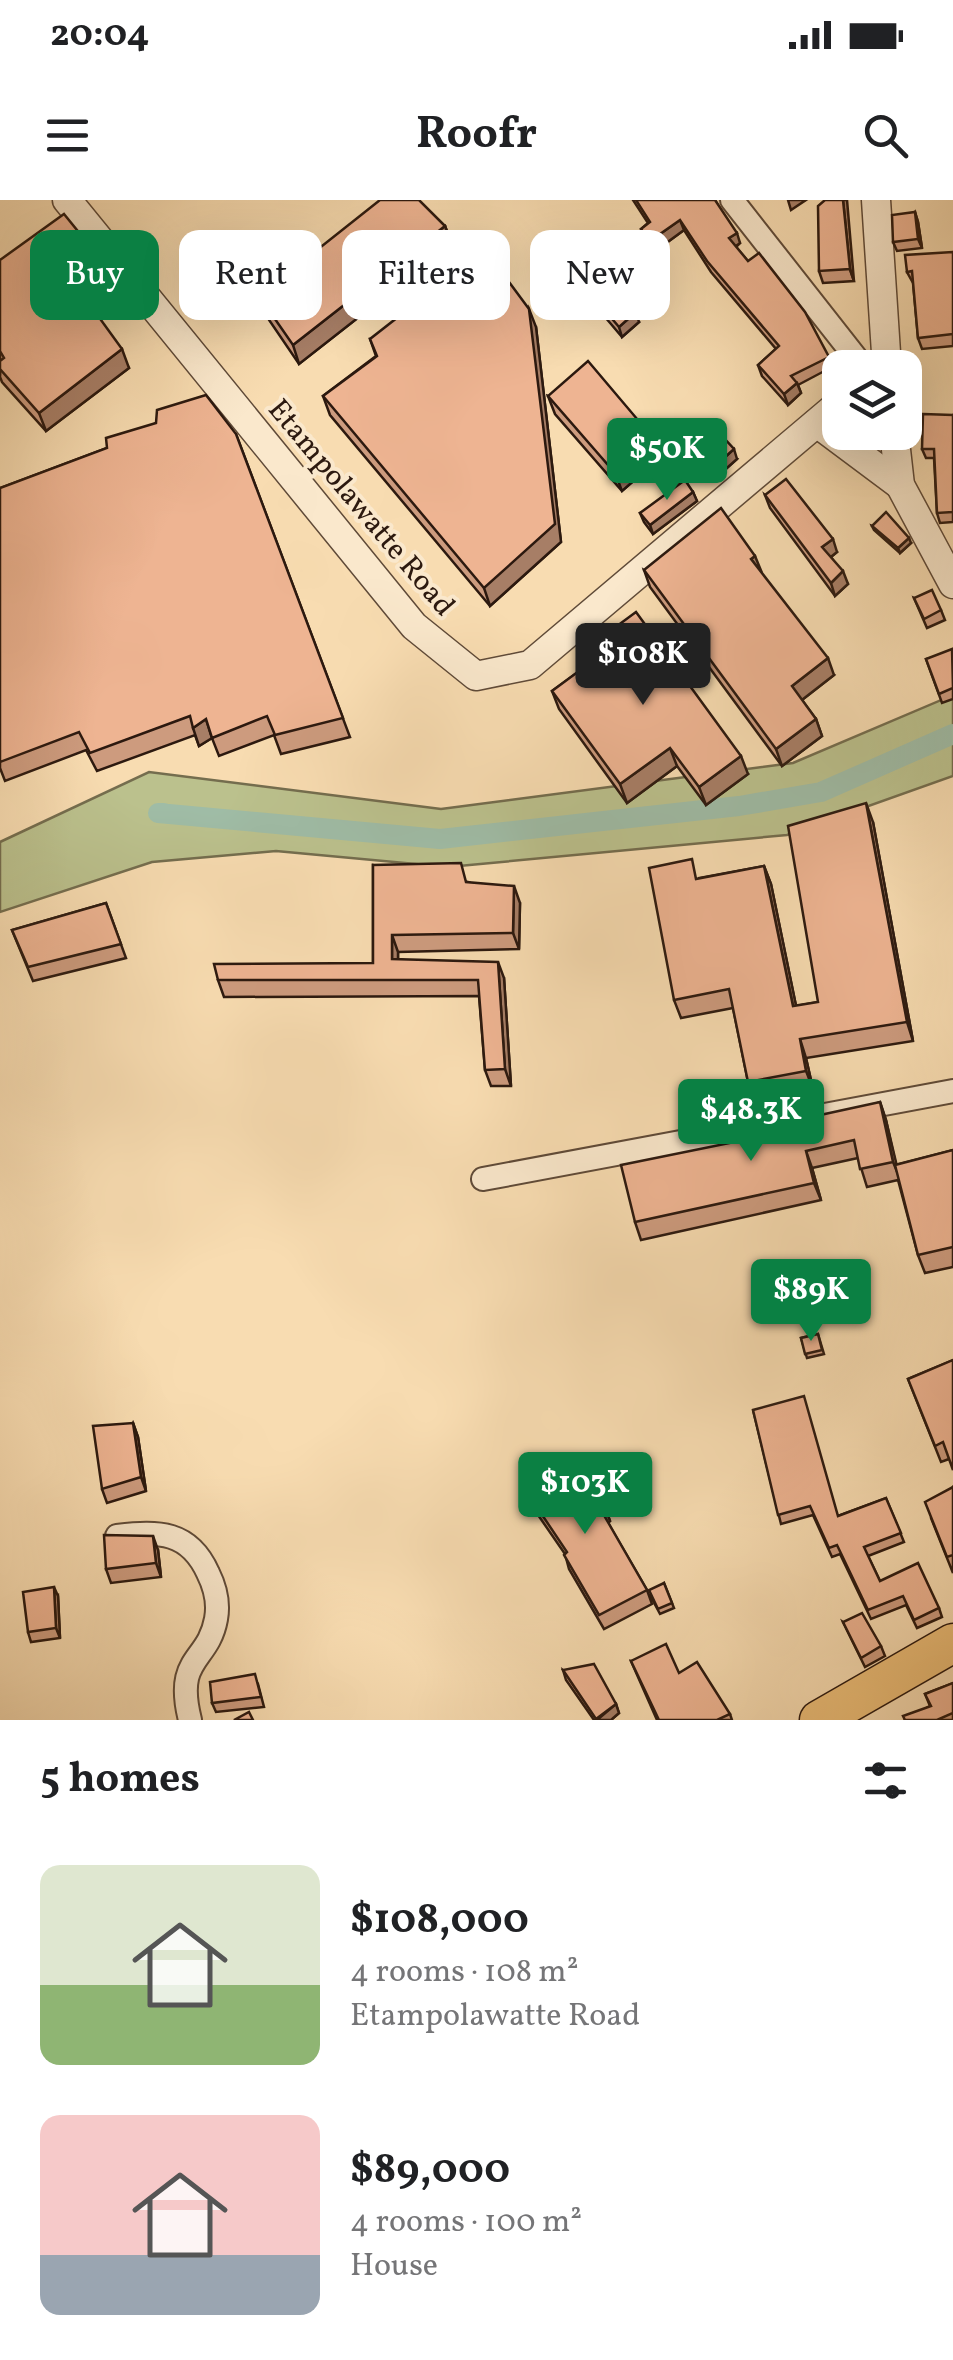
<!DOCTYPE html>
<meta charset="utf-8">
<style>
body{margin:0;font-family:Vollkorn,serif;background:#f2f2f2;color:#202124;height:100vh;display:flex;flex-direction:column;font-size:38px;white-space:nowrap}
*{box-sizing:border-box;margin:0}
p{font-size:32px;color:#757577}
.icon{flex:none;width:55px;height:55px;fill:none;stroke:currentColor;stroke-width:2;stroke-linecap:round;stroke-linejoin:round}
.map{position:relative;height:1520px;overflow:hidden}
.side{display:flex;flex-direction:column;background:#fff;flex:1}
.side>*{flex:none}
.banner{position:absolute;left:30px;top:30px;width:895px;height:90px;display:flex;gap:20px}
.buttons{position:absolute;left:822px;top:150px;display:grid;gap:20px}
.buttons a{display:grid;place-items:center;width:100px;height:100px;border-radius:20px;background:#fff;box-shadow:0 10px 40px #0002;font-size:50px}
.price{position:absolute;translate:-50% -85px;padding:0 22px;border-radius:10px;background:#0b8043;color:#fff;font-size:32px;line-height:65px;filter:drop-shadow(0 2px 5px #0008)}
.price::after{content:'';position:absolute;left:50%;top:60px;width:30px;height:22px;margin-left:-15px;background:inherit;clip-path:polygon(0 0,100% 0,50% 100%)}
.price.current{background:#222;color:#fff}
ul{padding:0;list-style:none}
li{display:flex;align-items:center;gap:30px;height:250px;padding:0 40px}
li span{display:grid;place-items:center;flex:none;width:280px;height:200px;border-radius:20px;color:#555}
li>.icon{margin-inline-start:auto}
span .icon{width:120px;height:120px;fill:#fffc;stroke-width:1}
li b{font-size:42px}
h2{display:flex;justify-content:space-between;align-items:center;height:120px;padding:0 40px;font-size:42px}
.tag{padding:0 35px;border-radius:20px;background:#fff;box-shadow:0 10px 40px #0002;font-size:35px;line-height:90px}
.tag.current{background:#0b8043;color:#fff}
.status{display:flex;justify-content:space-between;align-items:center;height:70px;padding:0 50px;background:#fff;direction:ltr}
.status svg{height:28px;fill:currentColor}
header{display:flex;justify-content:space-between;align-items:center;height:130px;padding:0 40px;background:#fff;font-size:45px;font-weight:700}
.map>svg:first-child{display:block}
.green{fill:#bbc18d;stroke:#746d4e;stroke-width:2.5}
.lines{fill:none;stroke-linecap:round;stroke-linejoin:round}
.canal{stroke:#9fbca6;stroke-width:20}
.minor-casing{stroke:#5f4a38;stroke-width:26}
.tertiary-casing{stroke:#5f4a38;stroke-width:31}
.trunk-casing{stroke:#2c190f;stroke-width:41}
.minor{stroke:#fae8cc;stroke-width:22}
.tertiary{stroke:#fae8cc;stroke-width:28}
.trunk{stroke:#ecbe78;stroke-width:38}
.wall{fill:#cd9b7e;stroke:#2c190f;stroke-width:2.5}
.shaded-wall{fill:#a77e66;stroke:#2c190f;stroke-width:2.5}
.building{fill:#eeb492;stroke:#2c190f;stroke-width:2.5}
.labels{text-anchor:middle;stroke-width:8;stroke-linejoin:round;paint-order:stroke}
.street-label{font-size:30px;fill:#2c190f;stroke:#fae8cc}
</style>
<div class="status"><b>20:04</b><svg viewBox="0 0 49 12"><path d="M0 12V9h3v3zM5 12V6h3v6zM10 12V3h3v9zM15 12V0h3v12zM26 1h20v11H26zM47 4h2v5h-2z"/></svg></div>
<header><svg class="icon" aria-label="menu" viewBox="0 0 24 24"><path d="M4 6h16M4 12h16M4 18h16"/></svg>Roofr<svg class="icon" aria-label="search" viewBox="0 0 24 24"><circle cx="10" cy="10" r="6"/><path d="M15 15l6 6"/></svg></header>
<div class="map">
<svg width="953" height="1520" viewBox="0 0 953 1520">
<rect width="100%" height="100%" fill="#f8dcb1"/>
<filter id="stains"><feTurbulence type="fractalNoise" baseFrequency=".002" numOctaves="4"/><feColorMatrix values="0 0 0 0 .2 0 0 0 0 .09 0 0 0 0 .02 0 0 0 .5 -.17"/></filter>
<radialGradient id="worn" r=".72"><stop offset=".6" stop-color="#630" stop-opacity="0"/><stop offset="1" stop-color="#630" stop-opacity=".3"/></radialGradient>
<polygon class="green" points="953,495 953,576 787,635 448,667 276,651 152,662 0,712 0,642 149,572 441,609 793,563"/>
<g class="lines">
<polyline class="canal" points="164,613 158,613 440,639 739,606 821,592 953,534"/>
<g class="minor-casing">
<g id="minor">
<polyline points="732,0 864,168"/>
<polyline points="483,979 953,891"/>
<path d="M 117,1336 C 159,1331 189,1331 208,1373 C 215,1387 219,1403 216,1419 C 208,1463 174,1456 190,1520"/>
</g>
</g>
<g class="tertiary-casing">
<g id="tertiary">
<polyline points="67,0 414,426 476,476 530,465 840,203"/>
<polyline points="876,0 887,168"/>
<polyline points="817,223 900,285"/>
<polyline points="894,232 900,285 953,384"/>
</g>
</g>
<g class="trunk-casing">
<polyline id="trunk" points="819,1520 953,1443"/>
</g>
<use href="#minor" class="minor"/>
<use href="#tertiary" class="tertiary"/>
<use href="#trunk" class="trunk"/>
</g>
<g class="wall">
<polygon points="633,0 715,0 740,43 736,47 829,157 832,167 798,185 801,193 788,205 762,176 758,165 776,149 711,72 684,30 654,52 645,39 641,29 648,23"/>
<polygon points="825,0 854,81 823,83 819,71"/>
<polygon points="915,12 918,22 922,48 897,51 893,42"/>
<polygon points="445,26 452,44 299,164 265,114 259,96"/>
<polygon points="85,40 92,58 86,62 100,85 107,103 96,113 129,168 46,231 2,182 0,177 1,160 0,158 0,60"/>
<polygon points="953,52 953,146 922,149 918,138 913,83 907,72"/>
<polygon points="580,81 639,122 622,137 583,91"/>
<polygon points="536,127 561,342 490,406 330,215 323,196 376,156 370,139"/>
<polygon points="548,196 654,239 661,257 622,291 555,214"/>
<polygon points="953,215 953,322 940,323 937,313 934,258 926,258 922,249"/>
<polygon points="156,223 236,234 350,537 281,554 274,535 219,556 212,538 199,546 195,535 97,571 86,550 5,581 0,568 0,288 107,248"/>
<polygon points="691,240 737,259 718,276 694,249"/>
<polygon points="693,292 697,301 653,334 644,322 640,313"/>
<polygon points="765,295 837,352 831,357 848,384 835,396 770,308"/>
<polygon points="872,326 911,343 900,353 874,330"/>
<polygon points="644,370 834,475 802,500 816,519 822,536 782,566 650,387"/>
<polygon points="914,398 941,410 945,420 927,428"/>
<polygon points="594,443 748,574 706,605 677,566 627,603 559,509 552,491 599,457"/>
<polygon points="953,452 953,499 942,503 926,459"/>
<polygon points="873,622 913,841 806,858 813,889 754,900 748,882 733,808 681,818 674,800 699,678 764,666 771,684 796,806 818,802"/>
<polygon points="373,665 468,682 520,703 519,749 398,752 398,759 504,778 511,886 491,886 485,870 479,796 224,797 218,780 373,763"/>
<polygon points="106,703 126,758 33,781 12,730"/>
<polygon points="880,902 886,920 896,965 953,950 953,1067 925,1073 918,1055 898,980 867,987 858,958 812,968 821,1000 641,1040 635,1022 813,926"/>
<polygon points="818,1134 824,1154 807,1158 801,1138"/>
<polygon points="953,1160 949,1259 941,1262 908,1179"/>
<polygon points="753,1210 838,1316 886,1298 904,1342 868,1356 880,1381 939,1408 942,1417 917,1428 906,1405 871,1419 840,1354 832,1357 813,1315 781,1324"/>
<polygon points="133,1223 138,1237 146,1291 107,1303 102,1289"/>
<polygon points="522,1285 605,1307 610,1321 608,1323 647,1390 652,1404 604,1429 569,1369 565,1354 527,1299"/>
<polygon points="953,1287 953,1373 931,1318"/>
<polygon points="158,1350 161,1377 111,1383 106,1369"/>
<polygon points="664,1383 674,1408 660,1414 650,1395"/>
<polygon points="58,1396 60,1438 31,1442 28,1432"/>
<polygon points="843,1422 881,1446 885,1456 865,1467"/>
<polygon points="631,1461 679,1473 730,1514 732,1520 657,1520"/>
<polygon points="563,1470 616,1504 619,1513 611,1520 594,1520 566,1480"/>
<polygon points="953,1483 953,1520 904,1520 930,1506 925,1494"/>
<polygon points="258,1484 264,1507 216,1512 212,1503"/>
</g>
<g class="shaded-wall">
<polygon points="788,0 806,0 791,10"/>
<polygon points="843,0 847,0 854,81 850,69"/>
<polygon points="915,12 918,22 922,48 918,39"/>
<polygon points="680,20 684,30 654,52 650,41"/>
<polygon points="445,26 452,44 299,164 293,145"/>
<polygon points="737,33 740,43 732,49 729,38"/>
<polygon points="85,40 92,58 83,64 76,45"/>
<polygon points="100,85 107,103 92,116 85,98"/>
<polygon points="529,109 536,127 561,342 490,406 484,388"/>
<polygon points="636,112 639,122 622,137 619,127"/>
<polygon points="122,149 129,168 46,231 39,213"/>
<polygon points="797,183 801,193 788,205 784,194"/>
<polygon points="654,239 661,257 622,291 615,273"/>
<polygon points="734,249 737,259 718,276 714,267"/>
<polygon points="693,292 697,301 653,334 650,325"/>
<polygon points="909,338 911,343 900,353 898,348"/>
<polygon points="833,339 837,352 827,360 822,347"/>
<polygon points="755,356 762,373 751,359"/>
<polygon points="843,371 848,384 835,396 831,383"/>
<polygon points="828,458 834,475 798,503 792,486"/>
<polygon points="206,519 212,538 199,546 193,528"/>
<polygon points="816,519 822,536 782,566 776,549"/>
<polygon points="670,548 677,566 627,603 620,584"/>
<polygon points="741,556 748,574 706,605 699,587"/>
<polygon points="866,603 873,622 913,841 907,822"/>
<polygon points="764,666 771,684 800,825 793,806"/>
<polygon points="514,686 520,703 519,749 513,733"/>
<polygon points="392,735 398,752 398,775 392,759"/>
<polygon points="498,762 504,778 511,886 505,869"/>
<polygon points="800,839 806,858 813,889 806,871"/>
<polygon points="880,902 886,920 900,979 893,962"/>
<polygon points="806,951 812,968 821,1000 814,983"/>
<polygon points="133,1223 138,1237 146,1291 141,1277"/>
<polygon points="605,1307 610,1321 606,1324 601,1310"/>
<polygon points="153,1336 158,1350 161,1377 156,1363"/>
<polygon points="54,1387 58,1396 60,1438 56,1428"/>
<polygon points="616,1504 619,1513 611,1520 597,1520"/>
</g>
<g class="building">
<polygon points="380,0 419,0 445,26 293,145 259,96"/>
<polygon points="636,0 715,0 737,33 729,38 748,61 759,53 805,112 829,157 791,176 797,183 784,194 758,165 779,146 707,61 680,20 650,41 641,29 650,22"/>
<polygon points="825,0 843,0 850,69 819,71 818,6"/>
<polygon points="915,12 918,39 893,42 892,15"/>
<polygon points="64,14 85,40 76,45 100,85 85,98 122,149 39,213 0,169 0,161 4,158 0,151 0,60"/>
<polygon points="953,52 953,134 918,138 912,71 907,72 905,55"/>
<polygon points="462,67 477,75 498,67 529,109 555,324 484,388 323,196 377,156 370,139"/>
<polygon points="596,67 636,112 619,127 580,81"/>
<polygon points="588,161 654,239 615,273 548,196"/>
<polygon points="206,195 236,234 343,518 275,535 267,516 212,538 206,519 193,528 190,516 90,553 79,532 0,562 0,288 107,248 106,238 156,223 157,210"/>
<polygon points="923,214 953,215 953,312 937,313 934,249 922,249"/>
<polygon points="710,223 734,249 714,267 691,240"/>
<polygon points="786,279 833,339 822,347 843,371 831,383 765,295"/>
<polygon points="685,280 693,292 650,325 640,313"/>
<polygon points="721,308 755,356 751,359 828,458 792,486 816,519 776,549 644,370"/>
<polygon points="886,312 909,338 898,348 872,326"/>
<polygon points="932,390 941,410 924,419 914,398"/>
<polygon points="636,412 741,556 699,587 670,548 620,584 552,491 602,454 594,443"/>
<polygon points="952,449 953,488 939,494 926,459"/>
<polygon points="866,603 907,822 800,839 806,871 748,882 729,789 674,800 649,668 692,659 696,679 764,666 793,806 818,802 788,626"/>
<polygon points="461,663 466,682 514,686 513,733 392,735 392,759 498,762 505,869 485,870 478,780 218,780 214,764 373,763 373,665"/>
<polygon points="106,703 121,744 28,767 12,730"/>
<polygon points="880,902 893,962 860,969 854,940 806,951 814,983 635,1022 621,965 813,926 811,917"/>
<polygon points="953,950 953,1047 918,1055 895,965"/>
<polygon points="818,1134 822,1150 805,1154 801,1138"/>
<polygon points="953,1160 953,1270 943,1242 935,1246 908,1179"/>
<polygon points="804,1196 838,1316 886,1298 901,1333 864,1347 880,1381 918,1363 939,1408 914,1420 903,1396 868,1410 837,1345 829,1348 810,1306 778,1315 753,1210"/>
<polygon points="133,1223 141,1277 102,1289 93,1226"/>
<polygon points="565,1260 605,1307 601,1310 647,1390 599,1415 564,1355 567,1352 522,1285"/>
<polygon points="953,1287 953,1355 947,1357 925,1302"/>
<polygon points="104,1335 153,1336 156,1363 106,1369"/>
<polygon points="664,1383 672,1403 658,1409 649,1390"/>
<polygon points="54,1387 56,1428 28,1432 23,1392"/>
<polygon points="862,1413 881,1446 861,1458 843,1422"/>
<polygon points="666,1444 679,1473 697,1462 730,1514 717,1520 659,1520 631,1461"/>
<polygon points="594,1464 616,1504 596,1519 563,1470"/>
<polygon points="255,1474 261,1497 212,1503 210,1482"/>
<polygon points="953,1483 953,1513 937,1520 905,1520 903,1516 931,1506 925,1494"/>
<polygon points="249,1512 253,1520 234,1520"/>
</g>
<g class="labels">
<g class="street-label">
<text transform="translate(362 307) rotate(50)" y="10">Etampolawatte Road</text>
</g>
</g>
<rect width="100%" height="100%" filter="url(#stains)"/>
<rect width="100%" height="100%" fill="url(#worn)"/>
</svg>
<div class="buttons">
<a><svg class="icon" aria-label="layers" viewBox="0 0 24 24"><path d="M12 4l9 5-9 5-9-5zM3 14l9 5 9-5"/></svg></a>
</div>
<b class="price" style="left:667px;top:303px">$50K</b>
<b class="price current" style="left:643px;top:508px">$108K</b>
<b class="price" style="left:751px;top:964px">$48.3K</b>
<b class="price" style="left:811px;top:1144px">$89K</b>
<b class="price" style="left:585px;top:1337px">$103K</b>
<div class="banner">
<a class="tag current">Buy</a>
<a class="tag">Rent</a>
<a class="tag">Filters</a>
<a class="tag">New</a>
</div>
</div>
<section class="side">
<h2>5 homes<svg class="icon" aria-label="filters" viewBox="0 0 24 24"><path d="M4 7h16M4 17h16"/><circle cx="9" cy="7" r="2"/><circle cx="15" cy="17" r="2"/></svg></h2>
<ul>
<li><span style="background:linear-gradient(#dfe7d0 60%,#8fb573 0)"><svg class="icon" aria-label="home" viewBox="0 0 24 24"><path d="M3 11l9-7 9 7M6 9v11h12V9"/></svg></span><div><b>$108,000</b><p>4 rooms · 108 m²</p><p>Etampolawatte Road</p></div></li>
<li><span style="background:linear-gradient(#f6c9c9 70%,#9aa5b1 0)"><svg class="icon" aria-label="home" viewBox="0 0 24 24"><path d="M3 11l9-7 9 7M6 9v11h12V9"/></svg></span><div><b>$89,000</b><p>4 rooms · 100 m²</p><p>House</p></div></li>
</ul>
</section>
